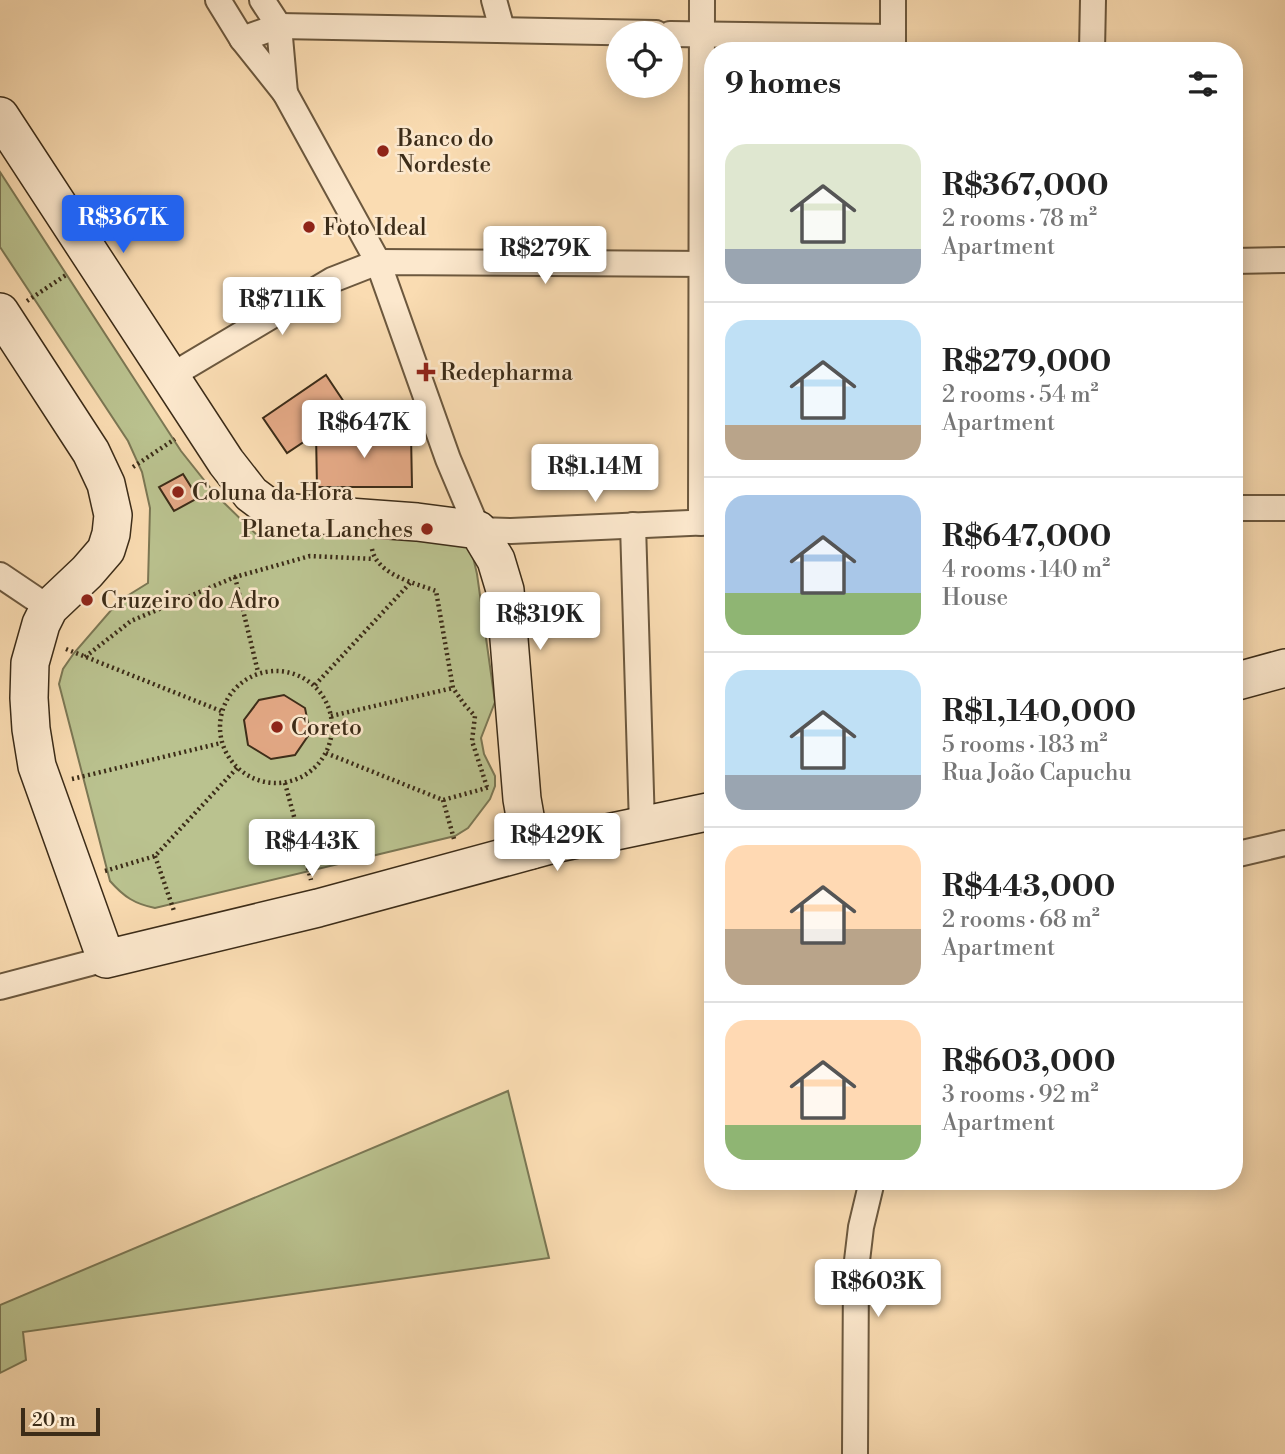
<!DOCTYPE html>
<meta charset="utf-8">
<style>
body{margin:0;font-family:"Libre Bodoni",serif;background:#f6f6f6;color:#222;height:100vh;display:flex;flex-direction:column;font-size:26px;white-space:nowrap}
*{box-sizing:border-box;margin:0}
p{font-size:23px;color:#767676}
.icon{flex:none;width:38px;height:38px;fill:none;stroke:currentColor;stroke-width:2;stroke-linecap:round;stroke-linejoin:round}
.map{position:relative;flex:1;overflow:hidden}
.panel{position:absolute;left:704px;top:42px;width:539px;height:1148px;display:flex;flex-direction:column;background:#fff;border-radius:28px;box-shadow:0 4px 18px #0003}
.panel>*{flex:none}
.tools{position:absolute;left:606px;top:21px;display:grid;gap:14px}
.tools a{display:grid;place-items:center;width:77px;height:77px;border-radius:50%;background:#fff;box-shadow:0 4px 18px #0003;font-size:35px}
.scale{position:absolute;left:21px;bottom:18px;width:79px;box-sizing:border-box;padding-left:7px;border:4px solid #3c2c18;border-top:0;font-size:19px;line-height:24px;white-space:nowrap;color:#3c2c18;-webkit-text-stroke:5px #fce8cd;paint-order:stroke}
.price{position:absolute;translate:-50% -60px;padding:0 16px;border-radius:7px;background:#fff;color:#222;font-size:23px;line-height:46px;filter:drop-shadow(0 2px 4px #0008)}
.price::after{content:'';position:absolute;left:50%;top:42px;width:21px;height:16px;margin-left:-10px;background:inherit;clip-path:polygon(0 0,100% 0,50% 100%)}
.price.on{background:#2563eb;color:#fff}
ul{padding:0;list-style:none}
li{display:flex;align-items:center;gap:21px;height:175px;padding:0 21px}
li+li{border-top:2px solid #e0e0e0}
li span{display:grid;place-items:center;flex:none;width:196px;height:140px;border-radius:21px;color:#555}
li>.icon{margin-inline-start:auto}
span .icon{width:84px;height:84px;fill:#fffc;stroke-width:1}
li b{font-size:30px}
h2{display:flex;justify-content:space-between;align-items:center;height:84px;padding:0 21px;font-size:30px}
.map>svg:first-child{display:block}
.green{fill:#bac28f;stroke:#7b7754;stroke-width:2}
.building{fill:#e4a986;stroke:#3c2c18;stroke-width:2}
.lines{fill:none;stroke-linecap:round;stroke-linejoin:round}
.street-casing{stroke:#6c583e;stroke-width:28}
.secondary-casing{stroke:#3c2c18;stroke-width:40}
.path{stroke:#3c2c18;stroke-width:4.5;stroke-dasharray:2 3.5;stroke-linecap:butt}
.street{stroke:#fce8cd;stroke-width:24}
.secondary{stroke:#fce8cd;stroke-width:37}
.poi-dot{fill:#8f2418;stroke:#fce8cd;stroke-width:2.5}
.labels{text-anchor:middle;stroke-width:5;stroke-linejoin:round;paint-order:stroke}
.poi-label{font-size:23px;fill:#3c2c18;stroke:#fce8cd;text-anchor:start}
</style>
<div class="map">
<svg width="1285" height="1454" viewBox="0 0 1285 1454">
<rect width="100%" height="100%" fill="#fadcb2"/>
<filter id="stains"><feTurbulence type="fractalNoise" baseFrequency=".00286" numOctaves="4"/><feColorMatrix values="0 0 0 0 .2 0 0 0 0 .09 0 0 0 0 .02 0 0 0 .5 -.17"/></filter>
<radialGradient id="worn" r=".72"><stop offset=".6" stop-color="#630" stop-opacity="0"/><stop offset="1" stop-color="#630" stop-opacity=".3"/></radialGradient>
<g class="green">
<path d="M 0,172 L 181,451 L 216,495 L 259,537 L 279,533 L 439,528 L 466,545 L 473,557 L 477,574 L 495,702 L 481,738 L 484,754 L 495,776 L 495,786 L 490,799 L 468,828 L 455,836 L 155,908 C 135,904 124,897 110,881 L 59,684 L 63,669 L 74,653 L 119,601 L 148,583 L 150,508 L 142,472 L 128,441 L 0,247 Z"/>
<polygon points="508,1091 549,1258 23,1332 26,1360 0,1373 0,1305"/>
</g>
<g class="building">
<polygon points="326,375 350,411 287,453 263,418"/>
<polygon points="316,433 411,434 412,487 317,487"/>
<polygon points="183,474 198,498 174,511 159,487"/>
<polygon points="284,695 305,708 310,733 295,755 271,759 248,745 244,720 259,700"/>
</g>
<g class="lines">
<g class="street-casing">
<g id="street">
<polyline points="218,0 242,39 285,93 378,262 448,459 478,530 511,531 712,522"/>
<polyline points="262,0 279,26 285,93"/>
<polyline points="494,0 502,29"/>
<polyline points="670,34 893,37"/>
<polyline points="242,39 279,26 656,33"/>
<polyline points="893,51 893,0"/>
<polyline points="1092,51 1093,0"/>
<polyline points="1234,261 1285,260"/>
<polyline points="169,377 332,280 378,262 712,264"/>
<polyline points="1234,508 1285,508"/>
<polyline points="701,523 702,0"/>
<polyline points="633,525 642,826"/>
<polyline points="0,575 49,608"/>
<polyline points="1234,855 1285,843"/>
<polyline points="0,987 106,959"/>
<polyline points="855,1454 856,1269 861,1227 872,1181"/>
</g>
</g>
<g class="secondary-casing">
<g id="secondary">
<polyline points="0,116 226,462 251,494 267,506 280,512 417,522 478,530 496,560 505,590 522,799 531,850"/>
<polyline points="0,312 91,452 106,484 113,515 111,534 106,550 87,572 49,608 41,624 30,663 29,698 31,729 37,766 106,959 318,908 554,844 712,811"/>
<polyline points="1234,682 1285,668"/>
</g>
</g>
<g class="path">
<polyline points="27,301 66,275"/>
<polyline points="133,467 175,439"/>
<path d="M 372,549 C 377,575 415,583 436,591 L 453,688 L 464,704 L 475,716 L 472,741 L 487,787"/>
<polyline points="235,577 258,672"/>
<polyline points="66,649 221,711"/>
<polyline points="85,657 131,621 235,577 310,556 374,559"/>
<circle cx="276" cy="727" r="56"/>
<polyline points="315,685 412,581"/>
<polyline points="331,716 453,688"/>
<polyline points="326,753 443,800 490,787"/>
<polyline points="72,779 221,743"/>
<polyline points="285,783 311,880"/>
<polyline points="443,800 454,839"/>
<polyline points="155,856 174,911"/>
<polyline points="105,871 155,856 237,768"/>
</g>
<use href="#street" class="street"/>
<use href="#secondary" class="secondary"/>
</g>
<g class="poi-dot">
<circle cx="383" cy="151" r="7"/>
<circle cx="309" cy="227" r="7"/>
<path d="M422.5 361.5h7v7h7v7h-7v7h-7v-7h-7v-7h7z"/>
<circle cx="178" cy="492" r="7"/>
<circle cx="427" cy="529" r="7"/>
<circle cx="87" cy="600" r="7"/>
<circle cx="277" cy="727" r="7"/>
</g>
<g class="labels">
<g class="poi-label">
<text x="397" y="146">Banco do<tspan x="397" dy="26">Nordeste</tspan></text>
<text x="323" y="235">Foto Ideal</text>
<text x="440" y="380">Redepharma</text>
<text x="192" y="500">Coluna da Hora</text>
<text x="413" y="537" text-anchor="end">Planeta Lanches</text>
<text x="101" y="608">Cruzeiro do Adro</text>
<text x="291" y="735">Coreto</text>
</g>
</g>
<rect width="100%" height="100%" filter="url(#stains)"/>
<rect width="100%" height="100%" fill="url(#worn)"/>
</svg>
<div class="tools">
<a><svg class="icon" aria-label="locate" viewBox="0 0 24 24"><circle cx="12" cy="12" r="6"/><path d="M12 2v4M12 18v4M2 12h4M18 12h4"/></svg></a>
</div>
<div class="scale">20 m</div>
<b class="price on" style="left:123px;top:255px">R$367K</b>
<b class="price" style="left:545px;top:286px">R$279K</b>
<b class="price" style="left:282px;top:337px">R$711K</b>
<b class="price" style="left:364px;top:460px">R$647K</b>
<b class="price" style="left:595px;top:504px">R$1.14M</b>
<b class="price" style="left:540px;top:652px">R$319K</b>
<b class="price" style="left:557px;top:873px">R$429K</b>
<b class="price" style="left:312px;top:879px">R$443K</b>
<b class="price" style="left:878px;top:1319px">R$603K</b>
<section class="panel">
<h2>9 homes<svg class="icon" aria-label="filters" viewBox="0 0 24 24"><path d="M4 7h16M4 17h16"/><circle cx="9" cy="7" r="2"/><circle cx="15" cy="17" r="2"/></svg></h2>
<ul>
<li><span style="background:linear-gradient(#dfe7d0 75%,#9aa5b1 0)"><svg class="icon" aria-label="home" viewBox="0 0 24 24"><path d="M3 11l9-7 9 7M6 9v11h12V9"/></svg></span><div><b>R$367,000</b><p>2 rooms · 78 m²</p><p>Apartment</p></div></li>
<li><span style="background:linear-gradient(#bfe0f5 75%,#b9a48a 0)"><svg class="icon" aria-label="home" viewBox="0 0 24 24"><path d="M3 11l9-7 9 7M6 9v11h12V9"/></svg></span><div><b>R$279,000</b><p>2 rooms · 54 m²</p><p>Apartment</p></div></li>
<li><span style="background:linear-gradient(#a9c7e8 70%,#8fb573 0)"><svg class="icon" aria-label="home" viewBox="0 0 24 24"><path d="M3 11l9-7 9 7M6 9v11h12V9"/></svg></span><div><b>R$647,000</b><p>4 rooms · 140 m²</p><p>House</p></div></li>
<li><span style="background:linear-gradient(#bfe0f5 75%,#9aa5b1 0)"><svg class="icon" aria-label="home" viewBox="0 0 24 24"><path d="M3 11l9-7 9 7M6 9v11h12V9"/></svg></span><div><b>R$1,140,000</b><p>5 rooms · 183 m²</p><p>Rua João Capuchu</p></div></li>
<li><span style="background:linear-gradient(#ffd9b3 60%,#b9a48a 0)"><svg class="icon" aria-label="home" viewBox="0 0 24 24"><path d="M3 11l9-7 9 7M6 9v11h12V9"/></svg></span><div><b>R$443,000</b><p>2 rooms · 68 m²</p><p>Apartment</p></div></li>
<li><span style="background:linear-gradient(#ffd9b3 75%,#8fb573 0)"><svg class="icon" aria-label="home" viewBox="0 0 24 24"><path d="M3 11l9-7 9 7M6 9v11h12V9"/></svg></span><div><b>R$603,000</b><p>3 rooms · 92 m²</p><p>Apartment</p></div></li>
</ul>
</section>
</div>
